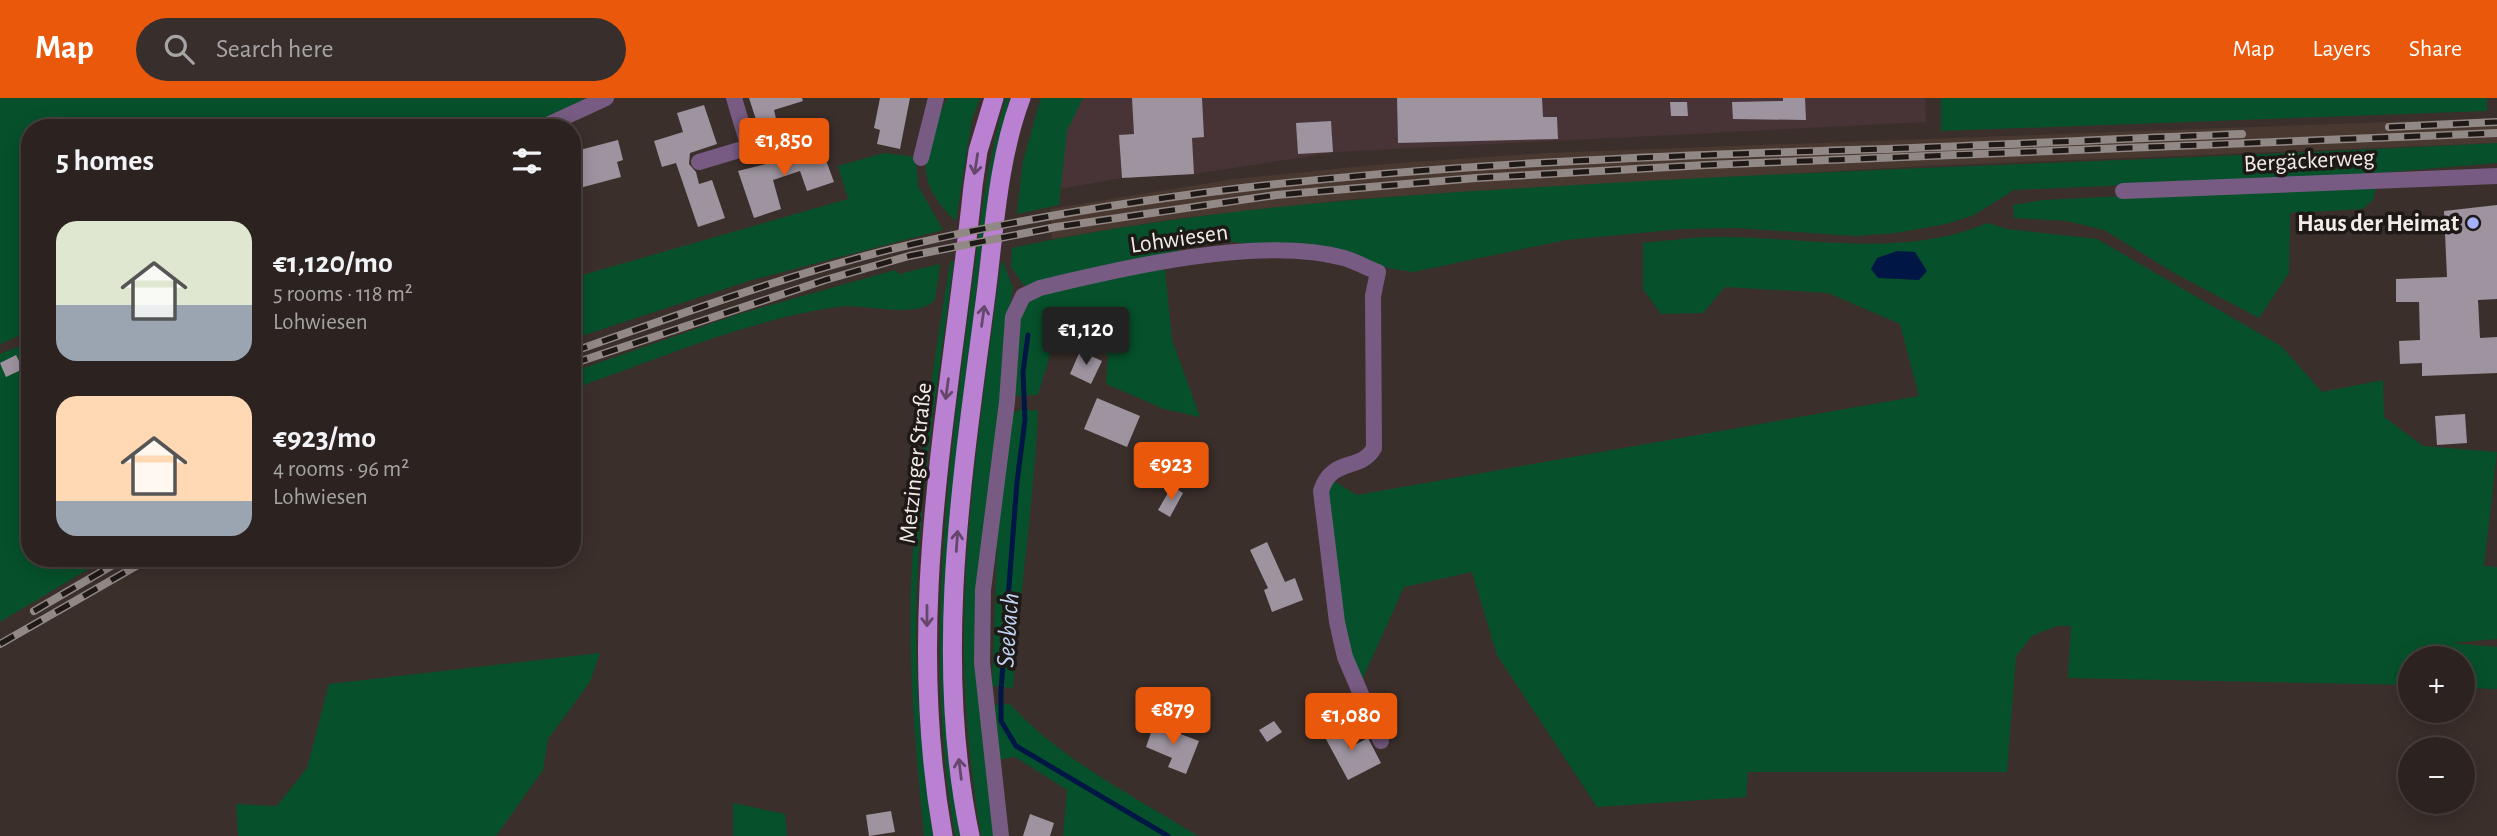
<!DOCTYPE html>
<meta charset="utf-8">
<style>
body{margin:0;font-family:"Alegreya Sans",sans-serif;background:#382f2d;color:#f1f3f6;height:100vh;display:flex;flex-direction:column;font-size:26px;white-space:nowrap}
*{box-sizing:border-box;margin:0}
p{font-size:23px;color:#a6a4a5}
.icon{flex:none;width:38px;height:38px;fill:none;stroke:currentColor;stroke-width:2;stroke-linecap:round;stroke-linejoin:round}
.map{position:relative;flex:1;overflow:hidden}
.details{position:absolute;left:21px;top:21px;width:560px;height:448px;display:flex;flex-direction:column;background:#2c2320;border-radius:28px;box-shadow:0 4px 18px #0003,0 0 0 2px #48403e}
.details>*{flex:none}
.tools{position:absolute;left:2398px;top:548px;display:grid;gap:14px}
.tools a{display:grid;place-items:center;width:77px;height:77px;border-radius:50%;background:#2c2320;box-shadow:0 4px 18px #0003,0 0 0 2px #48403e;font-size:35px}
.price{position:absolute;translate:-50% -60px;padding:0 16px;border-radius:7px;background:#ea580c;color:#fff;font-size:23px;line-height:46px;filter:drop-shadow(0 2px 4px #0008)}
.price::after{content:'';position:absolute;left:50%;top:42px;width:21px;height:16px;margin-left:-10px;background:inherit;clip-path:polygon(0 0,100% 0,50% 100%)}
.price.active{background:#222;color:#fff}
ul{padding:0;list-style:none}
li{display:flex;align-items:center;gap:21px;height:175px;padding:0 35px}
li span{display:grid;place-items:center;flex:none;width:196px;height:140px;border-radius:21px;color:#555}
li>.icon{margin-inline-start:auto}
span .icon{width:84px;height:84px;fill:#fffc;stroke-width:1}
li b{font-size:30px}
h2{display:flex;justify-content:space-between;align-items:center;height:84px;padding:0 35px;font-size:30px}
header{display:flex;align-items:center;gap:42px;box-sizing:border-box;height:98px;padding:0 35px;background:#ea580c;color:#fff}
header strong{font-size:33px}
nav{display:flex;gap:38px;margin-inline-start:auto;font-size:24px}
.search{width:490px;height:63px;background:#382f2d;display:flex;align-items:center;gap:18px;box-sizing:border-box;padding:0 24px;border-radius:38px;color:#a6a4a5;font-size:26px}
.map>svg:first-child{display:block}
.commercial{fill:#483337}
.built{fill:#483830}
.green{fill:#06512b}
.water{fill:#001644}
.lines{fill:none;stroke-linecap:round;stroke-linejoin:round}
.stream{stroke:#001644;stroke-width:5}
.building{fill:#9d949f}
.minor{stroke:#775b82;stroke-width:16}
.primary{stroke:#ba80d1;stroke-width:19}
.rail-casing{stroke:#928885;stroke-width:8}
.rail{stroke:#1e1917;stroke-width:5;stroke-dasharray:16;stroke-linecap:butt}
.oneway{stroke:#64476b}
.poi-dot{fill:#a5b1fc;stroke:#1e1917;stroke-width:2.5}
.labels{text-anchor:middle;stroke-width:7;stroke-linejoin:round;paint-order:stroke}
.street-label{font-size:24px;fill:#f2ebe8;stroke:#1e1917}
.poi-label{font-size:24px;font-weight:bold;fill:#f2ebe8;stroke:#1e1917;text-anchor:end}
.water-label{font-size:26px;font-style:italic;fill:#c0d3f3;stroke:#1e1917}
</style>
<header>
<strong>Map</strong>
<div class="search"><svg class="icon" aria-label="search" viewBox="0 0 24 24"><circle cx="10" cy="10" r="6"/><path d="M15 15l6 6"/></svg>Search here</div>
<nav><a>Map</a><a>Layers</a><a>Share</a></nav>
</header>
<div class="map">
<svg width="2497" height="738" viewBox="0 0 2497 738">
<rect width="100%" height="100%" fill="#3b2f2b"/>
<polygon class="commercial" points="1077,0 1925,0 1926,24 1336,54 1194,76 1122,80 1060,91 1063,31"/>
<polygon class="built" points="2497,20 2497,45 1924,68 1356,101 1175,121 1052,141 1050,111 1234,81 1384,66 1545,55"/>
<g class="green">
<polygon points="0,0 582,0 583,2 521,30 30,30 30,233 0,246"/>
<path d="M 947,0 L 980,0 L 972,21 L 956,123 C 910,80 924,51 947,0 Z"/>
<path d="M 1006,0 L 1010,0 C 988,75 982,153 972,230 C 950,400 930,568 961,738 L 955,738 C 925,564 945,393 968,220 C 978,146 984,71 1006,0 Z"/>
<polygon points="1041,0 1083,0 1067,33 1059,107 1017,116 1023,63"/>
<polygon points="1941,0 2487,0 2487,13 1941,33"/>
<path d="M 2497,45 L 2497,65 L 2355,77 L 2014,92 L 1974,117 L 1946,126 L 1896,135 L 1855,138 L 1736,130 L 1683,131 L 1566,142 L 1413,174 L 1228,143 L 1183,149 L 1169,159 L 1025,189 L 1011,169 L 1012,150 C 1219,106 1432,95 1644,83 C 1928,68 2213,60 2497,45 Z"/>
<polygon points="884,55 916,59 918,88 943,132 752,182 572,241 572,180 848,101 838,68"/>
<polygon points="2377,86 2373,102 2363,111 2290,115 2289,175 2259,220 2176,176 2104,132 2067,123 2014,120 2013,107 2043,102"/>
<path d="M 1988,125 L 2007,131 L 2097,141 L 2281,248 L 2322,294 L 2383,282 L 2384,319 L 2423,348 L 2497,354 L 2484,468 L 2497,469 L 2497,541 L 2451,545 L 2497,549 L 2497,591 L 2462,590 L 2462,560 L 2410,560 L 2410,587 L 2068,580 L 2071,528 L 2057,528 L 2032,538 L 2016,558 L 2007,674 L 1748,674 L 1746,699 L 1597,709 L 1497,557 L 1472,474 L 1404,489 L 1358,591 L 1345,559 L 1327,379 L 1357,397 L 1919,298 L 1900,226 L 1828,195 L 1725,189 L 1703,215 L 1661,216 L 1643,191 L 1643,145 C 1664,143 1686,140 1707,139 C 1803,137 1895,163 1988,125 Z"/>
<path d="M 954,163 C 938,289 915,416 916,543 C 917,608 924,673 933,738 L 924,738 C 915,647 907,557 912,466 C 918,365 934,264 950,164 Z"/>
<path d="M 1001,164 L 1003,164 L 1013,190 L 1010,207 L 980,553 L 996,738 L 981,738 C 971,675 964,611 964,547 C 964,418 985,291 1001,164 Z"/>
<path d="M 940,166 L 935,202 C 916,222 865,205 837,209 C 747,222 658,261 572,291 L 572,274 L 739,216 L 895,172 L 899,176 Z"/>
<path d="M 1165,171 L 1172,242 L 1200,319 L 1164,311 L 1106,286 L 1108,257 L 1055,240 L 1038,297 L 1016,298 L 1013,295 L 1019,212 C 1048,183 1124,179 1165,171 Z"/>
<polygon points="30,244 30,460 107,460 0,524 0,256"/>
<path d="M 1021,311 L 1038,313 C 1034,405 1019,497 1013,590 L 992,588 L 998,424 L 1013,315 Z"/>
<polygon points="600,555 590,584 548,641 543,672 496,738 238,738 236,706 277,708 307,670 329,586"/>
<path d="M 1010,606 C 1061,662 1134,698 1198,738 L 1063,738 L 1067,692 L 1015,659 L 997,662 L 993,607 Z"/>
<polygon points="733,705 785,716 787,738 733,738"/>
</g>
<polygon class="water" points="1897,153 1915,154 1927,173 1919,182 1878,180 1871,171 1877,160"/>
<g class="lines">
<polyline class="stream" points="1028,237 1023,274 1025,322 1017,384 1001,592 1001,623 1016,648 1168,738"/>
</g>
<g class="building">
<polygon points="749,0 802,0 803,3 774,12 778,29 760,34"/>
<polygon points="880,0 910,0 900,51 877,46 880,32 874,30"/>
<polygon points="1132,0 1202,0 1204,39 1192,40 1194,76 1122,80 1119,37 1134,36"/>
<polygon points="1397,0 1542,0 1543,19 1557,19 1558,41 1398,45"/>
<polygon points="1783,0 1805,0 1806,22 1733,21 1732,4 1783,3"/>
<polygon points="1670,4 1687,4 1688,18 1671,18"/>
<polygon points="704,7 717,46 690,55 689,66 696,74 699,86 712,82 725,120 698,129 676,65 662,69 654,43 683,34 677,15"/>
<polygon points="1331,23 1333,54 1298,56 1296,25"/>
<polygon points="618,42 623,62 617,64 621,79 572,92 572,54"/>
<polygon points="820,46 834,84 807,93 800,73 773,82 781,111 754,120 738,73 795,59 794,55"/>
<polygon points="2497,107 2497,201 2478,202 2480,240 2497,239 2497,275 2422,278 2422,265 2400,266 2399,243 2420,242 2419,204 2396,204 2396,181 2447,179 2444,113"/>
<polygon points="1080,253 1102,263 1091,286 1070,276"/>
<polygon points="16,257 23,271 6,279 0,265"/>
<polygon points="1097,300 1140,318 1127,349 1084,331"/>
<polygon points="2465,316 2467,345 2437,347 2435,318"/>
<polygon points="1172,388 1183,395 1170,419 1158,412"/>
<polygon points="1267,444 1285,484 1295,480 1303,502 1272,514 1264,492 1268,490 1250,452"/>
<polygon points="1274,623 1282,634 1267,644 1259,632"/>
<polygon points="1336,624 1349,650 1368,640 1381,665 1348,682 1321,632"/>
<polygon points="1154,626 1199,643 1186,676 1168,669 1172,660 1146,649"/>
<polygon points="891,713 895,734 869,738 866,717"/>
<polygon points="1030,716 1054,725 1050,738 1023,738"/>
</g>
<g class="lines">
<g class="minor">
<polyline points="734,0 749,50"/>
<polyline points="541,30 606,0"/>
<polyline points="921,60 936,0"/>
<polyline points="699,64 816,29"/>
<polyline points="2123,93 2497,78"/>
<path d="M 1001,738 L 982,565 L 983,492 L 1007,304 L 1013,219 L 1023,198 L 1040,190 C 1122,170 1262,137 1344,160 C 1355,163 1367,170 1378,174 L 1373,198 L 1374,350 C 1361,374 1332,358 1321,393 L 1337,524 L 1345,559 L 1381,643"/>
</g>
<g class="primary">
<path d="M 943,738 C 903,513 950,311 973,88 L 978,53 L 994,0"/>
<path d="M 970,738 C 933,561 962,380 985,204 C 994,137 997,64 1021,0"/>
</g>
<g class="rail-casing">
<g id="rail">
<polyline points="2389,29 2497,24"/>
<path d="M 572,254 C 684,215 797,173 913,146 C 1220,75 1537,62 1851,52 C 1981,48 2111,41 2242,36"/>
<polyline points="572,266 825,182 909,158 1056,129 1276,97 1476,80 1706,67 2497,35"/>
<polyline points="34,513 125,460"/>
<polyline points="0,546 150,460"/>
</g>
</g>
<use href="#rail" class="rail"/>
</g>
<defs><path id="oneway-shaft" d="M-6 0H5M1.5-3L5.5 0L1.5 3" fill="none" stroke-width="1.6" stroke-linecap="round" stroke-linejoin="round" transform="scale(1.75)"/></defs>
<g class="oneway">
<use href="#oneway-shaft" transform="translate(976 66) rotate(99)"/>
<use href="#oneway-shaft" transform="translate(983 218) rotate(-82)"/>
<use href="#oneway-shaft" transform="translate(947 291) rotate(98)"/>
<use href="#oneway-shaft" transform="translate(957 443) rotate(-86)"/>
<use href="#oneway-shaft" transform="translate(927 518) rotate(90)"/>
<use href="#oneway-shaft" transform="translate(960 671) rotate(-97)"/>
</g>
<circle class="poi-dot" cx="2473" cy="125" r="7"/>
<g class="labels">
<g class="street-label">
<text transform="translate(2309 62) rotate(-3)" y="8">Bergäckerweg</text>
<text transform="translate(1179 140) rotate(-8)" y="8">Lohwiesen</text>
<text transform="translate(915 365) rotate(-84)" y="8">Metzinger Straße</text>
</g>
<g class="poi-label">
<text x="2459" y="133">Haus der Heimat</text>
</g>
<g class="water-label">
<text transform="translate(1007 532) rotate(-86)" y="9">Seebach</text>
</g>
</g>
</svg>
<div class="tools">
<a>+</a>
<a>−</a>
</div>
<b class="price" style="left:784px;top:80px">€1,850</b>
<b class="price active" style="left:1086px;top:269px">€1,120</b>
<b class="price" style="left:1171px;top:404px">€923</b>
<b class="price" style="left:1173px;top:649px">€879</b>
<b class="price" style="left:1351px;top:655px">€1,080</b>
<section class="details">
<h2>5 homes<svg class="icon" aria-label="filters" viewBox="0 0 24 24"><path d="M4 7h16M4 17h16"/><circle cx="9" cy="7" r="2"/><circle cx="15" cy="17" r="2"/></svg></h2>
<ul>
<li><span style="background:linear-gradient(#dfe7d0 60%,#9aa5b1 0)"><svg class="icon" aria-label="home" viewBox="0 0 24 24"><path d="M3 11l9-7 9 7M6 9v11h12V9"/></svg></span><div><b>€1,120/mo</b><p>5 rooms · 118 m²</p><p>Lohwiesen</p></div></li>
<li><span style="background:linear-gradient(#ffd9b3 75%,#9aa5b1 0)"><svg class="icon" aria-label="home" viewBox="0 0 24 24"><path d="M3 11l9-7 9 7M6 9v11h12V9"/></svg></span><div><b>€923/mo</b><p>4 rooms · 96 m²</p><p>Lohwiesen</p></div></li>
</ul>
</section>
</div>
